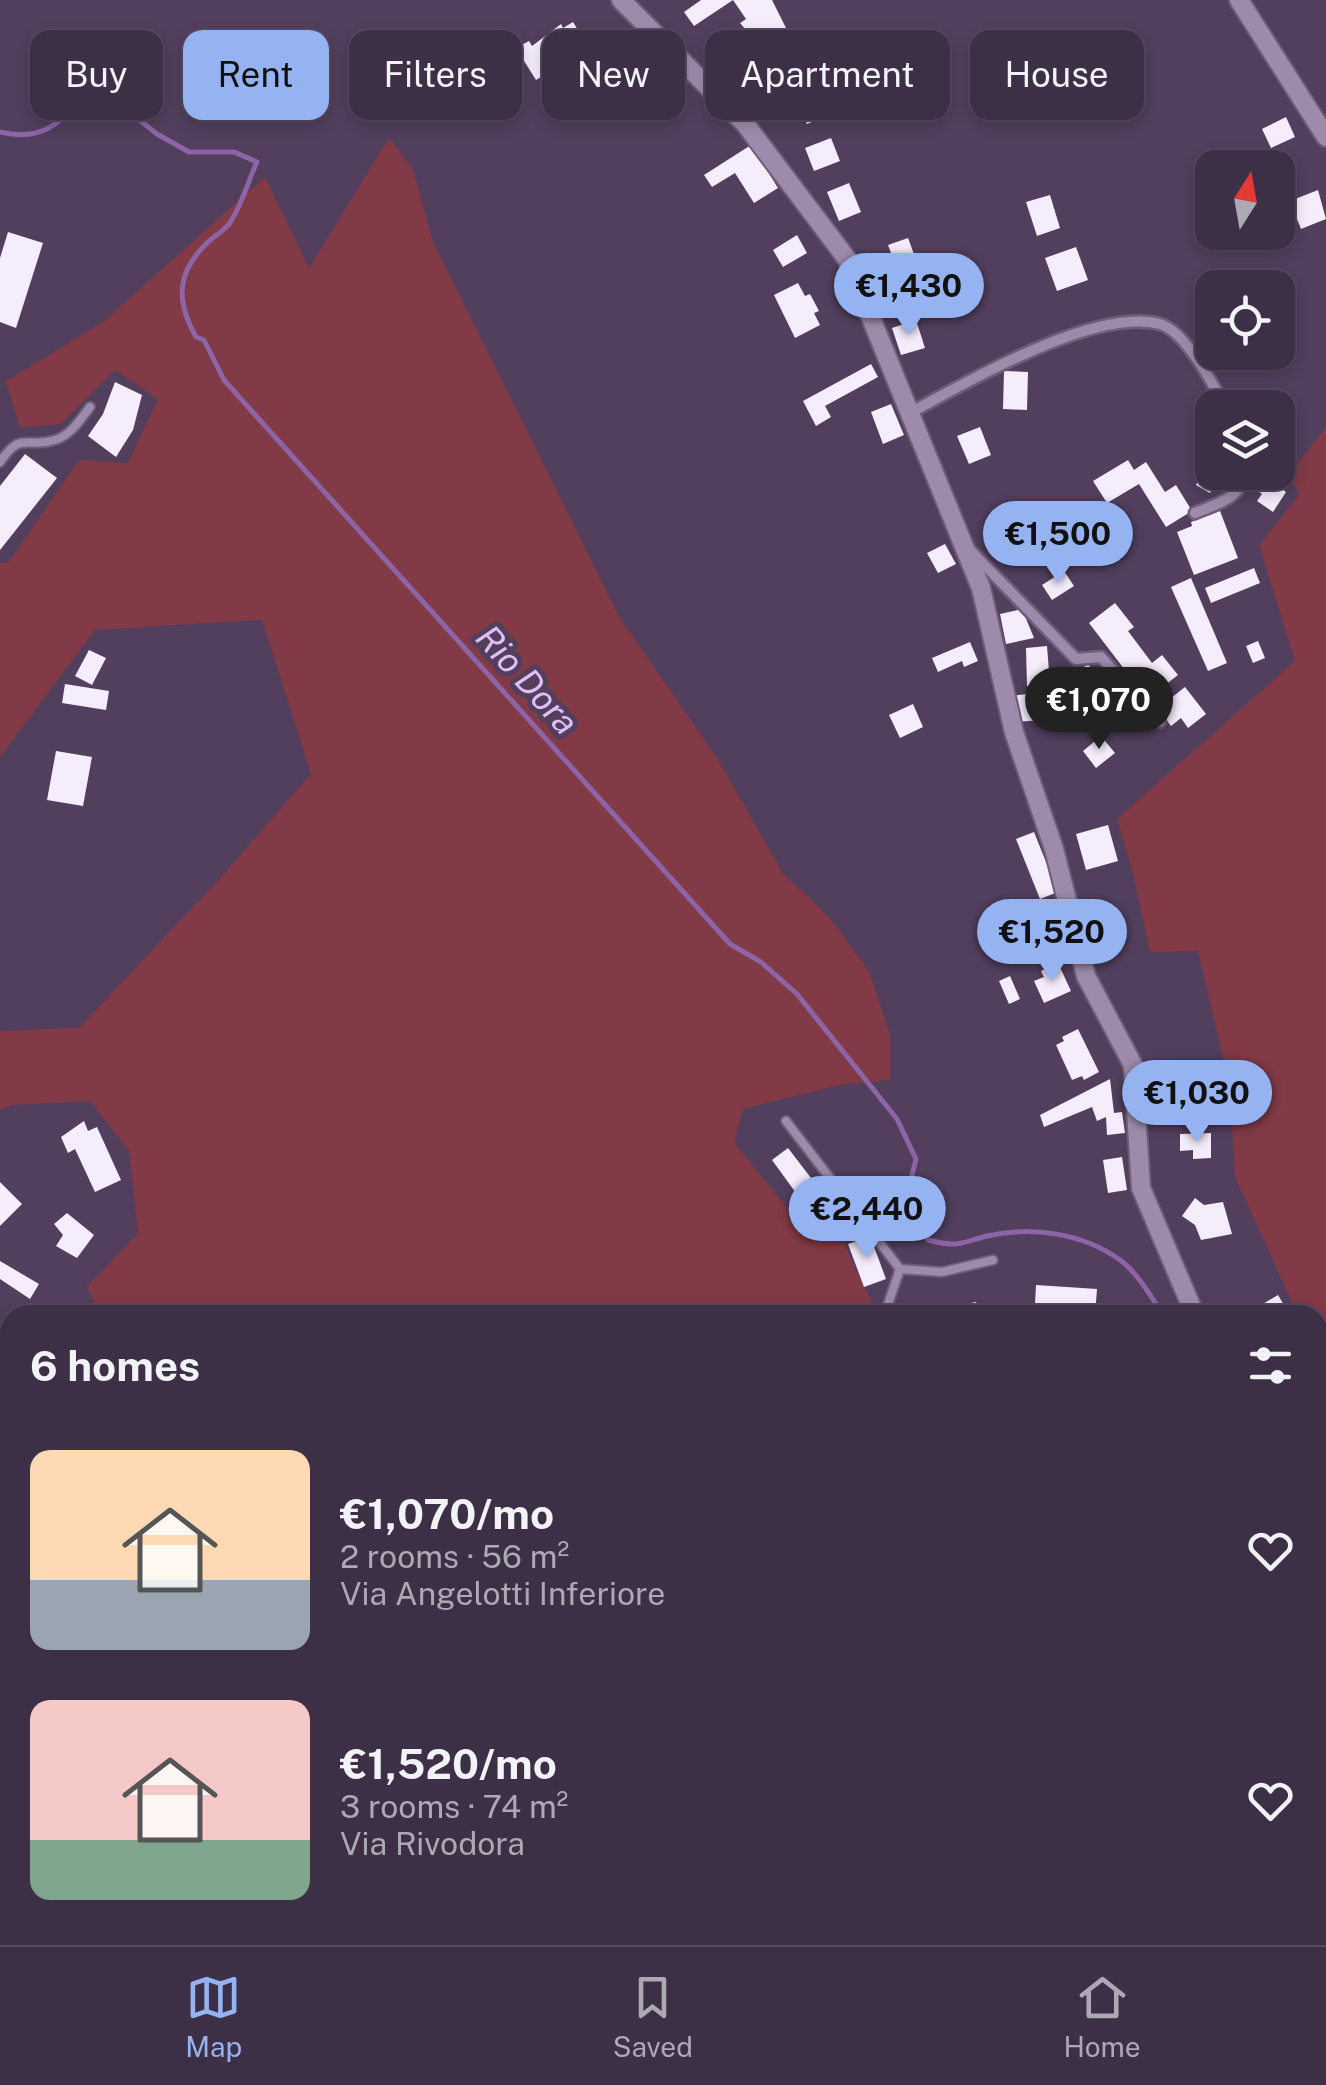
<!DOCTYPE html>
<meta charset="utf-8">
<style>
body{margin:0;font-family:"Public Sans",sans-serif;background:#483b51;color:#f1f3f6;height:100vh;display:flex;flex-direction:column;font-size:38px;white-space:nowrap}
*{box-sizing:border-box;margin:0}
p{font-size:32px;color:#ada9b3}
.icon{flex:none;width:55px;height:55px;fill:none;stroke:currentColor;stroke-width:2;stroke-linecap:round;stroke-linejoin:round}
.map{position:relative;flex:1;overflow:hidden}
.details{position:absolute;left:0px;top:1305px;width:1328px;height:640px;display:flex;flex-direction:column;background:#3d2f46;border-radius:30px 30px 0 0;box-shadow:0 5px 15px #0003,0 0 0 2px #564a5f}
.details>*{flex:none}
.hud{position:absolute;left:30px;top:30px;width:1268px;height:90px;display:flex;gap:20px}
.needle{width:65px;rotate:11deg}
.buttons{position:absolute;left:1195px;top:150px;display:grid;gap:20px}
.buttons a{display:grid;place-items:center;width:100px;height:100px;border-radius:20px;background:#3d2f46;box-shadow:0 5px 15px #0003,0 0 0 2px #564a5f;font-size:50px}
.price{position:absolute;translate:-50% -85px;padding:0 22px;border-radius:35px;background:#95b2f1;color:#111;font-size:32px;line-height:65px;filter:drop-shadow(0 2px 5px #0008)}
.price::after{content:'';position:absolute;left:50%;top:60px;width:30px;height:22px;margin-left:-15px;background:inherit;clip-path:polygon(0 0,100% 0,50% 100%)}
.price.on{background:#222;color:#fff}
ul{padding:0;list-style:none}
li{display:flex;align-items:center;gap:30px;height:250px;padding:0 30px}
li span{display:grid;place-items:center;flex:none;width:280px;height:200px;border-radius:20px;color:#555}
li>.icon{margin-inline-start:auto}
span .icon{width:120px;height:120px;fill:#fffc;stroke-width:1}
li b{font-size:42px}
h2{display:flex;justify-content:space-between;align-items:center;height:120px;padding:0 30px;font-size:42px}
.tag{padding:0 35px;border-radius:20px;background:#3d2f46;box-shadow:0 5px 15px #0003,0 0 0 2px #564a5f;font-size:35px;line-height:90px}
.tag.on{background:#95b2f1;color:#111}
.dock{display:flex;justify-content:space-around;align-items:center;height:140px;border-top:2px solid #564a5f;background:#3d2f46;font-size:28px;color:#ada9b3}
.dock a{display:grid;justify-items:center;gap:5px}
.dock .on{color:#95b2f1}
.map>svg:first-child{display:block}
.green{fill:#813a46}
.lines{fill:none;stroke-linecap:round;stroke-linejoin:round}
.stream{stroke:#8d65a6;stroke-width:5}
.building{fill:#f6edfc}
.service-casing{stroke:#6d5e76;stroke-width:12}
.minor-casing{stroke:#6d5e76;stroke-width:15}
.tertiary-casing{stroke:#6d5e76;stroke-width:22}
.path{stroke:#9889a1;stroke-width:2.5;stroke-dasharray:5 8;stroke-linecap:butt}
.service{stroke:#9e8bac;stroke-width:8}
.minor{stroke:#9e8bac;stroke-width:10}
.tertiary{stroke:#9e8bac;stroke-width:18}
.labels{text-anchor:middle;stroke-width:10;stroke-linejoin:round;paint-order:stroke}
.water-label{font-size:35px;font-style:italic;fill:#e0bff6;stroke:#513f5d}
</style>
<div class="map">
<svg width="1326" height="1945" viewBox="0 0 1326 1945">
<rect width="100%" height="100%" fill="#513f5d"/>
<g class="green">
<path d="M 389,138 L 413,169 L 433,242 L 620,618 L 719,761 L 782,872 L 831,919 L 870,973 L 890,1034 L 890,1080 L 844,1084 L 743,1109 L 734,1142 L 796,1219 L 826,1195 C 841,1237 857,1277 880,1315 L 101,1315 L 87,1287 L 138,1233 L 129,1151 L 90,1101 L 13,1105 L 0,1110 L 0,1031 L 79,1028 L 221,877 L 311,774 L 262,620 L 95,630 L 0,757 L 0,563 L 8,563 L 79,460 L 128,463 L 158,399 L 115,370 L 61,424 L 20,428 L 6,381 L 103,322 L 265,177 L 309,268 Z"/>
<polygon points="1326,427 1326,1376 1318,1357 1318,1315 1298,1315 1235,1177 1230,1088 1198,951 1150,952 1133,873 1117,819 1295,661 1259,545 1299,495 1289,475"/>
<polygon points="0,1404 10,1409 10,1935 575,1935 572,1945 0,1945"/>
</g>
<g class="lines">
<g class="stream">
<path d="M 0,132 C 50,144 63,115 97,86 L 157,134 L 189,152 L 234,152 L 257,162 C 248,181 242,204 231,221 C 226,230 214,236 207,243 C 176,273 176,301 196,337 L 204,340 L 224,380 L 730,944 L 761,962 L 797,994 L 897,1119 L 916,1159 L 908,1191 L 916,1218 L 928,1240 C 960,1248 958,1243 987,1236 C 1032,1226 1083,1233 1120,1260 C 1137,1272 1152,1298 1163,1315"/>
<polyline points="981,1945 984,1935"/>
</g>
</g>
<g class="building">
<polygon points="701,0 772,0 793,42 760,61 750,48 757,43 740,23 746,19 733,0 694,26 684,12"/>
<polygon points="573,22 589,48 578,54 581,59 570,65 568,61 536,80 516,48 529,41 532,46 561,24 563,28"/>
<polygon points="634,36 645,54 586,95 573,74"/>
<polygon points="821,58 844,108 807,124 784,74"/>
<polygon points="1286,117 1295,137 1271,148 1262,129"/>
<polygon points="831,138 840,161 814,171 805,148"/>
<polygon points="751,145 778,188 754,203 735,173 712,187 704,175"/>
<polygon points="849,183 861,212 839,221 827,192"/>
<polygon points="1318,190 1326,219 1301,229 1290,201"/>
<polygon points="1050,195 1060,228 1037,236 1026,202"/>
<polygon points="8,232 43,243 16,328 0,322 0,258"/>
<polygon points="797,235 807,253 783,267 773,250"/>
<polygon points="908,238 927,289 907,296 888,245"/>
<polygon points="1076,247 1088,280 1057,291 1045,258"/>
<polygon points="798,283 805,296 810,294 819,311 814,313 820,325 795,338 774,295"/>
<polygon points="1284,308 1290,348 1278,350 1278,309"/>
<polygon points="916,320 925,348 901,355 892,328"/>
<polygon points="871,364 878,377 825,406 831,417 816,426 803,401"/>
<polygon points="1004,371 1028,372 1027,410 1003,409"/>
<polygon points="115,382 142,395 133,430 116,457 88,436 103,414"/>
<polygon points="891,404 904,435 883,444 871,412"/>
<polygon points="980,427 991,455 969,464 957,436"/>
<polygon points="25,454 57,478 0,550 0,486"/>
<polygon points="1128,460 1134,470 1146,462 1165,492 1176,485 1192,511 1166,527 1139,484 1107,503 1093,481"/>
<polygon points="1205,469 1219,476 1210,493 1196,485"/>
<polygon points="1264,476 1286,492 1273,512 1257,501 1262,494 1255,489"/>
<polygon points="1220,511 1238,558 1194,575 1177,532 1192,526 1191,522"/>
<polygon points="1114,518 1129,541 1115,550 1100,527"/>
<polygon points="945,544 956,564 938,573 927,553"/>
<polygon points="1254,568 1260,583 1211,603 1205,588"/>
<polygon points="1064,571 1074,586 1052,600 1042,585"/>
<polygon points="1191,578 1227,663 1208,671 1171,587"/>
<polygon points="1115,603 1134,627 1128,631 1152,663 1162,655 1178,675 1147,699 1089,623"/>
<polygon points="1022,609 1034,638 1006,644 1000,614"/>
<polygon points="1258,641 1265,658 1253,663 1246,646"/>
<polygon points="970,642 978,661 964,667 962,661 938,672 932,658"/>
<polygon points="1047,646 1050,684 1064,683 1070,695 1084,688 1074,674 1088,664 1097,676 1105,671 1122,690 1095,707 1055,719 1015,722 1009,696 1045,692 1045,686 1027,686 1026,648"/>
<polygon points="89,650 106,658 92,685 75,676"/>
<polygon points="65,684 109,691 106,710 62,703"/>
<polygon points="1185,687 1206,714 1188,728 1181,718 1171,726 1161,713 1169,706 1166,702"/>
<polygon points="913,704 923,727 900,738 889,715"/>
<polygon points="1101,736 1115,753 1096,768 1083,751"/>
<polygon points="56,751 92,757 83,806 47,800"/>
<polygon points="1108,825 1118,861 1086,870 1076,834"/>
<polygon points="1034,832 1058,892 1040,899 1016,839"/>
<polygon points="1058,963 1071,991 1044,1003 1034,981 1044,977 1041,971"/>
<polygon points="1010,976 1020,999 1009,1004 999,981"/>
<polygon points="1078,1029 1099,1072 1084,1080 1082,1076 1072,1080 1056,1045 1064,1041 1062,1037"/>
<polygon points="1110,1079 1114,1113 1122,1112 1125,1133 1107,1135 1106,1117 1097,1121 1092,1107 1044,1127 1040,1115"/>
<polygon points="84,1121 88,1131 97,1127 121,1180 95,1192 75,1149 68,1153 61,1137"/>
<polygon points="1211,1133 1211,1158 1193,1159 1193,1150 1180,1151 1180,1134"/>
<polygon points="788,1148 821,1191 804,1204 772,1160"/>
<polygon points="1122,1157 1127,1190 1108,1193 1103,1160"/>
<polygon points="0,1182 22,1204 0,1226"/>
<polygon points="1195,1198 1204,1205 1223,1202 1232,1234 1201,1240 1195,1225 1182,1216"/>
<polygon points="67,1213 94,1235 77,1258 56,1246 63,1235 54,1224"/>
<polygon points="870,1236 886,1279 864,1287 848,1244"/>
<polygon points="0,1261 39,1284 30,1299 0,1279"/>
<polygon points="1036,1285 1097,1289 1095,1315 1022,1315 1023,1303 1035,1304"/>
<polygon points="1278,1295 1290,1315 1244,1315"/>
<polygon points="976,1302 979,1315 922,1315 922,1313"/>
<polygon points="1326,1572 1326,1595 1318,1599 1318,1576"/>
<polygon points="1326,1681 1326,1701 1318,1706 1318,1685"/>
</g>
<g class="lines">
<g class="service-casing">
<g id="service">
<path d="M 0,462 C 22,430 26,449 55,440 C 71,435 80,420 90,407"/>
<polyline points="786,1121 900,1269"/>
<polyline points="885,1313 900,1269 942,1272 993,1260"/>
<polyline points="1167,1315 1190,1305"/>
</g>
</g>
<g class="minor-casing">
<g id="minor">
<path d="M 910,413 C 967,382 1095,307 1160,324 C 1185,331 1214,385 1225,408"/>
<path d="M 1195,513 C 1217,504 1241,498 1246,472"/>
<polyline points="969,549 1076,659 1101,657 1160,722"/>
<polyline points="1318,1565 1326,1560"/>
<polyline points="903,1935 904,1945"/>
</g>
</g>
<g class="tertiary-casing">
<g id="tertiary">
<polyline points="621,0 746,125 847,259 981,588 1014,732 1054,849 1086,976 1133,1065 1141,1188 1195,1315"/>
<polyline points="1239,0 1326,137"/>
<polyline points="1275,1945 1281,1935"/>
</g>
</g>
<polyline class="path" points="1318,1747 1326,1747"/>
<use href="#service" class="service"/>
<use href="#minor" class="minor"/>
<use href="#tertiary" class="tertiary"/>
</g>
<g class="labels">
<g class="water-label">
<text transform="translate(527 680) rotate(48)" y="12">Rio Dora</text>
</g>
</g>
</svg>
<div class="buttons">
<a><svg class="needle" viewBox="-14 -14 28 28"><path d="M0-13l5 13h-10z" fill="#e53935"/><path d="M0 13l5-13h-10z" fill="#ada9b3"/></svg></a>
<a><svg class="icon" aria-label="locate" viewBox="0 0 24 24"><circle cx="12" cy="12" r="6"/><path d="M12 2v4M12 18v4M2 12h4M18 12h4"/></svg></a>
<a><svg class="icon" aria-label="layers" viewBox="0 0 24 24"><path d="M12 4l9 5-9 5-9-5zM3 14l9 5 9-5"/></svg></a>
</div>
<b class="price" style="left:909px;top:338px">€1,430</b>
<b class="price" style="left:1058px;top:586px">€1,500</b>
<b class="price on" style="left:1099px;top:752px">€1,070</b>
<b class="price" style="left:1052px;top:984px">€1,520</b>
<b class="price" style="left:1197px;top:1145px">€1,030</b>
<b class="price" style="left:867px;top:1261px">€2,440</b>
<div class="hud">
<a class="tag">Buy</a>
<a class="tag on">Rent</a>
<a class="tag">Filters</a>
<a class="tag">New</a>
<a class="tag">Apartment</a>
<a class="tag">House</a>
</div>
<section class="details">
<h2>6 homes<svg class="icon" aria-label="filters" viewBox="0 0 24 24"><path d="M4 7h16M4 17h16"/><circle cx="9" cy="7" r="2"/><circle cx="15" cy="17" r="2"/></svg></h2>
<ul>
<li><span style="background:linear-gradient(#ffd9b3 65%,#9aa5b1 0)"><svg class="icon" aria-label="home" viewBox="0 0 24 24"><path d="M3 11l9-7 9 7M6 9v11h12V9"/></svg></span><div><b>€1,070/mo</b><p>2 rooms · 56 m²</p><p>Via Angelotti Inferiore</p></div><svg class="icon" aria-label="heart" viewBox="0 0 24 24"><path d="M12 20l-8-8c-3-5 5-10 8-4 3-6 11-1 8 4z"/></svg></li>
<li><span style="background:linear-gradient(#f6c9c9 70%,#7fa58c 0)"><svg class="icon" aria-label="home" viewBox="0 0 24 24"><path d="M3 11l9-7 9 7M6 9v11h12V9"/></svg></span><div><b>€1,520/mo</b><p>3 rooms · 74 m²</p><p>Via Rivodora</p></div><svg class="icon" aria-label="heart" viewBox="0 0 24 24"><path d="M12 20l-8-8c-3-5 5-10 8-4 3-6 11-1 8 4z"/></svg></li>
</ul>
</section>
</div>
<nav class="dock">
<a class="on"><svg class="icon" aria-label="map" viewBox="0 0 24 24"><path d="M3 6l6-2 6 2 6-2v14l-6 2-6-2-6 2zM9 4v14M15 6v14"/></svg>Map</a>
<a><svg class="icon" aria-label="saved" viewBox="0 0 24 24"><path d="M7 4h10v16l-5-4-5 4z"/></svg>Saved</a>
<a><svg class="icon" aria-label="home" viewBox="0 0 24 24"><path d="M3 11l9-7 9 7M6 9v11h12V9"/></svg>Home</a>
</nav>
